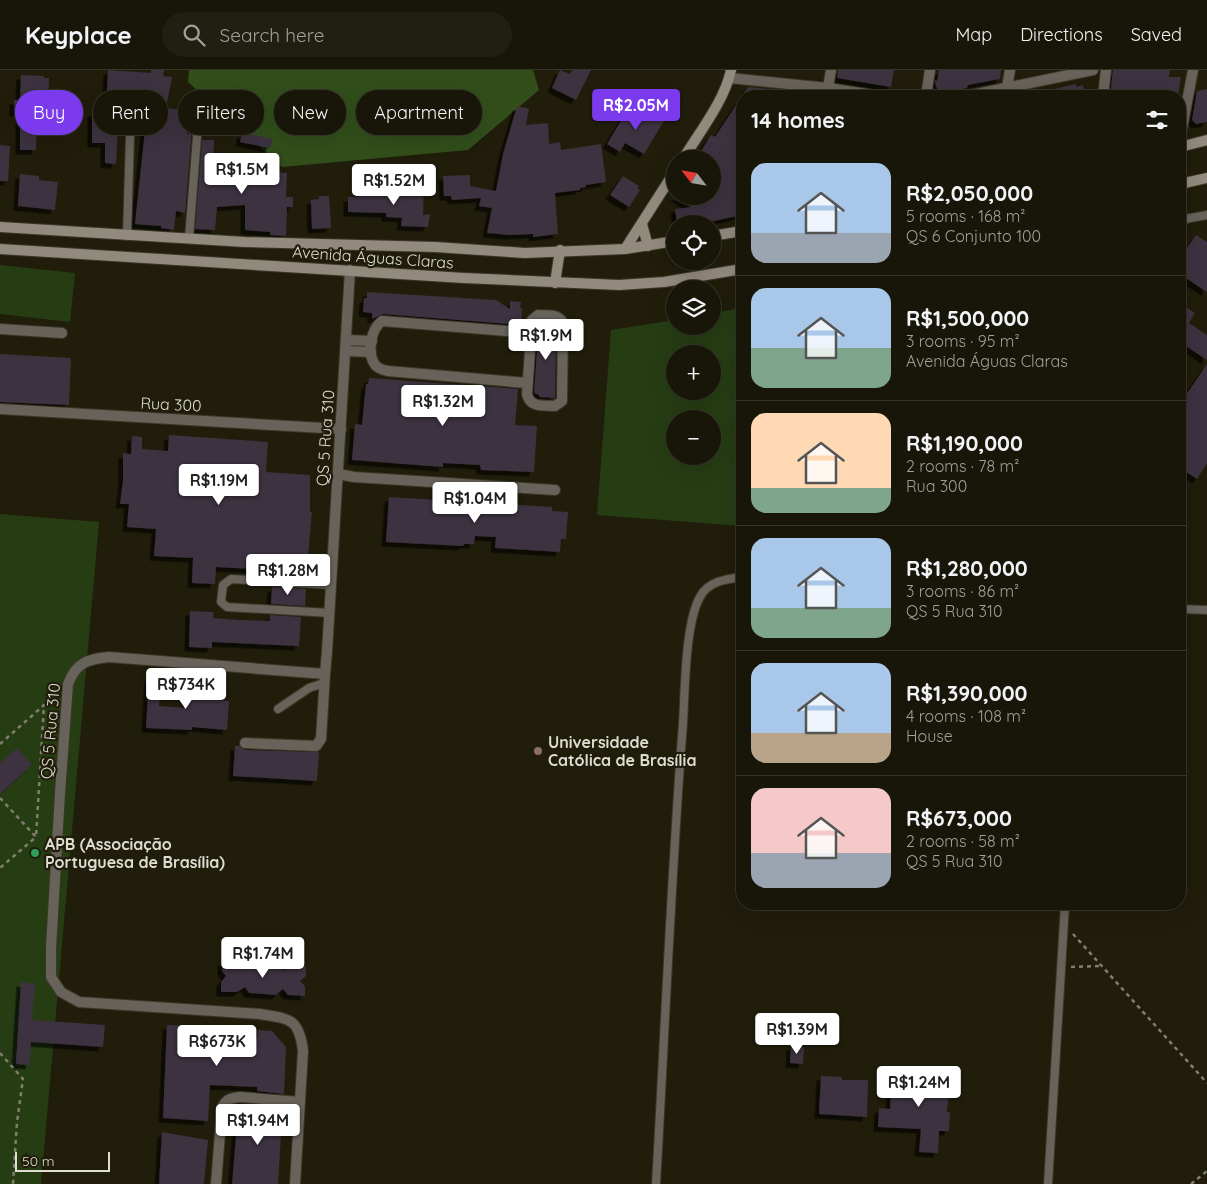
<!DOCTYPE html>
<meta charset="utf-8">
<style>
body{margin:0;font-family:Quicksand,sans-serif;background:#211f12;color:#f1f3f6;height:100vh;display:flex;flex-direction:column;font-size:19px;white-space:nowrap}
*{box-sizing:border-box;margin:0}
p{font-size:16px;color:#9f9f9c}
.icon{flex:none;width:28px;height:28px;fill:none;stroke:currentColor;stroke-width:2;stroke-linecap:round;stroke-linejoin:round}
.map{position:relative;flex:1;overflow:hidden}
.side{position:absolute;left:736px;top:20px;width:450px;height:820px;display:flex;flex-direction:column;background:#181608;border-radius:20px;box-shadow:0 5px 20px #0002,0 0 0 1px #363529}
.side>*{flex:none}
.top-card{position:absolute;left:15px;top:20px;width:475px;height:45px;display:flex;gap:10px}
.needle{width:32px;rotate:301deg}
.tools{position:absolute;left:666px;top:80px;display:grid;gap:10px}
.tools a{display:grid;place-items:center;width:55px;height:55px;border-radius:50%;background:#181608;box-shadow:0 5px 20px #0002,0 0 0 1px #363529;font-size:25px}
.scale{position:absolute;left:15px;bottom:12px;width:95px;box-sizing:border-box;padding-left:5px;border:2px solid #dfddd2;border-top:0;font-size:14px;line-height:18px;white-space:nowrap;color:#dfddd2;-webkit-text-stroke:4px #201d0b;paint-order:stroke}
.price{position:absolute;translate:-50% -42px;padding:0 11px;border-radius:5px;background:#fff;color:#222;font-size:16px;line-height:32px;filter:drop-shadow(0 1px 2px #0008)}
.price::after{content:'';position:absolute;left:50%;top:30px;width:15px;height:11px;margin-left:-8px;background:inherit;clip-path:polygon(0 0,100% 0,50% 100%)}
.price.selected{background:#7c3aed;color:#fff}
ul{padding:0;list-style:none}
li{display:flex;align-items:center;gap:15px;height:125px;padding:0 15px}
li+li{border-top:1px solid #363529}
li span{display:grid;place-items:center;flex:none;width:140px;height:100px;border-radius:15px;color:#555}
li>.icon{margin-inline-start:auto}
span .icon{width:60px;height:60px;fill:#fffc;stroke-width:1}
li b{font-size:21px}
h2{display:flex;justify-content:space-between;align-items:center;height:60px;padding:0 15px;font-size:21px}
.chip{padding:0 18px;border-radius:22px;background:#181608;box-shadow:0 5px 20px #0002,0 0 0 1px #363529;font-size:18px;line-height:45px}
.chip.selected{background:#7c3aed;color:#fff}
header{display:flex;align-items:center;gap:30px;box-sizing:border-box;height:70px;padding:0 25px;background:#181608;border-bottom:1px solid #363529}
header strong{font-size:24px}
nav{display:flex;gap:28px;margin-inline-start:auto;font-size:18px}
.search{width:350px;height:45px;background:#211f12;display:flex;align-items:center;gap:12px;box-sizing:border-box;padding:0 18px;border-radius:28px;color:#9f9f9c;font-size:19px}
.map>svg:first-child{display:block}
.green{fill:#263d14;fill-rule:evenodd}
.forest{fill:#314e1b}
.building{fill:#3e313f;filter:url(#shadow)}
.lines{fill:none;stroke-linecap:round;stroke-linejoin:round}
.lane-casing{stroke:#3b3827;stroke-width:10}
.street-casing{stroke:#3b3827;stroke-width:12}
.secondary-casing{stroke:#3b3827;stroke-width:12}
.path{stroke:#807e6f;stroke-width:2.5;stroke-dasharray:4 4;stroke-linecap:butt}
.lane{stroke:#67625a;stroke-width:8}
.street{stroke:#67625a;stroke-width:10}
.secondary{stroke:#938a7e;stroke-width:10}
.education-dot{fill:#8d6e63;stroke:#201d0b;stroke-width:2}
.leisure-dot{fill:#2e9e5b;stroke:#201d0b;stroke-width:2}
.labels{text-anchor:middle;stroke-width:4.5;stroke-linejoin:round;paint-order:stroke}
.street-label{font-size:16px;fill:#dfddd2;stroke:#201d0b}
.poi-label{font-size:16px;font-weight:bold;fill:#dfddd2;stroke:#201d0b;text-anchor:start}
</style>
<header>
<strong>Keyplace</strong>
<div class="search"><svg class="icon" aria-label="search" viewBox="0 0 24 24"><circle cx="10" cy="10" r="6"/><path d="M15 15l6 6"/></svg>Search here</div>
<nav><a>Map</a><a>Directions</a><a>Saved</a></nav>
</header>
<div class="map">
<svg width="1207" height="1114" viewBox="0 0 1207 1114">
<defs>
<filter id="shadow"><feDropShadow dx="-4.5" dy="4.5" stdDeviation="0" flood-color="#0009"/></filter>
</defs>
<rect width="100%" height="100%" fill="#201d0b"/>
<g class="green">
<polygon points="0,195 75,203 70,252 0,244"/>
<path d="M 742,238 L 742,456 L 597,445 L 611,260 L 675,250 L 675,256 L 712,256 L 713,243 ZM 675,284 L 712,284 L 712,321 L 675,321 ZM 675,349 L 712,349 L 712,386 L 675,386 Z"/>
<polygon points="0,444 99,452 41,1114 0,1114"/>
</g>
<polygon class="forest" points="189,0 533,0 539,20 468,80 282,97 188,12"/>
<g class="building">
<polygon points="108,0 151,3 151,0 164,0 163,6 172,7 166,38 180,40 179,43 188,45 187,64 191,64 191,70 185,143 176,141 174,160 161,158 161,156 135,154 148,32 140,31 139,24 120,22 116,94 105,93 105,73 92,73 92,42 106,43"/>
<polygon points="560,0 570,4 572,0 591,0 576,30 552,18"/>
<polygon points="838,0 894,0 891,17 837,8"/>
<polygon points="939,0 1001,0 1000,9 968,15 967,18 939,24 935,13 935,10 937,11"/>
<polygon points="1113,0 1170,0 1169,7 1181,7 1178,26 1110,26"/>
<polygon points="21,5 44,6 44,8 49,8 48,43 37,44 36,80 20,80 20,42 14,42 14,30 20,30"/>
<polygon points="1076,14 1077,17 1083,15 1085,26 1041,26 1041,22"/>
<polygon points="748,17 771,19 770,26 742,26 742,145 700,154 692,154 691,150 677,152 675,139 691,137 674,126 712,126 712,89 696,89 711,65 715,67"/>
<polygon points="1207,19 1207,52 1196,54 1192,50 1197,21"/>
<polygon points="517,36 529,39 526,55 548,53 549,74 560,72 561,80 601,74 606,112 586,115 586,117 580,118 580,120 555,123 558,164 533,167 533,164 510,165 487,163 492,138 479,136 481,128 452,130 451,126 444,126 443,106 470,105 470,116 496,121 503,84"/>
<polygon points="642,37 664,51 644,84 625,73 620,82 607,74 625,44 634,50"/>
<polygon points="242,63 273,69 270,78 240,72"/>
<polygon points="202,70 214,70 213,102 247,98 287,103 286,127 293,127 293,137 287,137 286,166 270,165 270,162 245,160 245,135 217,137 215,160 195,159"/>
<polygon points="0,75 10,76 8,111 0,111"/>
<polygon points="20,104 39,106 39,110 58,112 55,140 18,136"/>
<polygon points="623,106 639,116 638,119 640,120 629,137 610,125"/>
<polygon points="403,115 424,116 423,145 430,144 428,157 401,156 402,148 386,147 386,143 348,142 348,127 359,127 359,124 380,123 403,125"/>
<polygon points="319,126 329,126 331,158 312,159 311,130 319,129"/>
<polygon points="1196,165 1207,172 1207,222 1180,204 1180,188"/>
<polygon points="367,222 496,230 510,239 510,231 521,232 520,238 522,238 521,255 383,244 372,249 372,243 363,242 364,228 367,228"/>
<polygon points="1180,233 1195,243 1189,253 1207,265 1207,290 1180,272"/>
<polygon points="543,252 553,253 556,255 555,328 539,327 539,325 534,323 539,253"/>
<polygon points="0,284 71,288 69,335 0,332"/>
<polygon points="1207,294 1207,393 1197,409 1180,398 1180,325 1184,328"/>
<polygon points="369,308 518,319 515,355 537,356 534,402 481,400 480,395 443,393 443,397 352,390 355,354 362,355 366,314 368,314"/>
<polygon points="169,365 268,372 266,402 310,405 310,442 312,442 306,508 272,506 273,500 216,497 215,514 192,513 193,488 154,486 156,459 127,457 129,434 120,434 123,411 123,383 131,384 132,366 142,367 142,379 168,381"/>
<polygon points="389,427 552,437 552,441 568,442 566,469 561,469 560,482 495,478 496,467 475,466 474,474 464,474 463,476 386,472"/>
<polygon points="272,517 306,519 305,536 271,534"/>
<polygon points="190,541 214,542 213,548 240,550 270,551 270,545 301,547 299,576 212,572 212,578 189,577"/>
<polygon points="149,607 161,608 159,636 186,638 188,609 201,610 200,629 229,631 227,660 192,657 192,660 146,658"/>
<polygon points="235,676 239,676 245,680 319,682 317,711 233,706"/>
<polygon points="17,678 32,695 0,724 0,693"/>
<polygon points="222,891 239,892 246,898 252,893 277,894 284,901 290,895 306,896 306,906 300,911 305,916 305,926 288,925 283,919 276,925 249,923 245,917 237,922 221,922 221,912 226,906 222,901"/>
<polygon points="21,912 35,914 32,950 105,955 103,977 31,972 30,995 16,994"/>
<polygon points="167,955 228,957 228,968 257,969 258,960 272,961 286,977 284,1024 257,1021 257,1017 210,1015 208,1051 163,1048"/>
<polygon points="791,976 804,977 803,994 790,993"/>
<polygon points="892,1005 950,1009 947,1042 950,1042 949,1061 939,1061 938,1083 919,1082 921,1059 878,1057 879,1038 890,1039"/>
<polygon points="821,1006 842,1007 842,1010 868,1010 867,1047 819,1044"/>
<polygon points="256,1035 277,1037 277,1047 282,1048 278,1114 232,1114 237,1055 240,1054 242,1036 255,1037"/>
<polygon points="162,1062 208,1070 204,1114 159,1114"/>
</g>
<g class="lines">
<g class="lane-casing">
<g id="lane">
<polyline points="1180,150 1207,145"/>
<polyline points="127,166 131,33"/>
<polyline points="189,169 198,54"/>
<polyline points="1180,539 1207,540"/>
<polyline points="330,543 227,537 221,532 223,515 231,509 331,515"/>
<polyline points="278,639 309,618 324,613"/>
<path d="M 656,1114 C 665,961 671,807 683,653 C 685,622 685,553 700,527 C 708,511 727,509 742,507"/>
<polyline points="1048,1114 1065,834"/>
</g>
</g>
<g class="street-casing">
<g id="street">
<polyline points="729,8 828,18 879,26"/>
<polyline points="1007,17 1010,0"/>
<polyline points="828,18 831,0"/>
<polyline points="926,26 930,0"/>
<polyline points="967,26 1093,0"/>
<polyline points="1103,26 1106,0"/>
<polyline points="1180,69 1193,0"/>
<path d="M 538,245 C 547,246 558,243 563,253 L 562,331 L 555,336 C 543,335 530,338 527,324 L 532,250 Z"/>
<polyline points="0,259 62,263"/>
<polyline points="346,270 372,271"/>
<polyline points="346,281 371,282"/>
<path d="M 527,313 L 388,301 C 383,300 376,298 374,293 C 367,282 371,259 382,251 L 531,263"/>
<polyline points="0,339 341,359"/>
<polyline points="338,404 354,407 555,420"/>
<polyline points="245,673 316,676 321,669 325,604"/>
<path d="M 216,1114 L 222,1038 C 226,1029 231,1028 240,1027 L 300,1032"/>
<path d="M 295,1114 L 303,981 C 299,948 290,949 260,944 L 79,932 L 61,922 L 51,907 L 51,878 L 60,723 L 68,614 C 76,593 87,589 109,587 L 325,604 L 327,582 L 350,200"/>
</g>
</g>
<g class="secondary-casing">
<g id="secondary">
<polyline points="1180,77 1207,70"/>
<path d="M 683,89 C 699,63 725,30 731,0"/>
<polyline points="1180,114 1207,108"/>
<polyline points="642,154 648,176"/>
<polyline points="0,157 245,172 435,177 525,183 625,179 675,171"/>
<polyline points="712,166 742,161"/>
<polyline points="0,179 464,208 619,215 664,212 742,199"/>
<polyline points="625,179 675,101"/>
<polyline points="555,213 560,180"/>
</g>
</g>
<g class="path">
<polyline points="0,674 44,635 36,767"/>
<polyline points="0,728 36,767 0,798"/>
<polyline points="1073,864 1207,1013"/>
<polyline points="1071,897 1102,896"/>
<polyline points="0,983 23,1009 17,1052 13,1114"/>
<polyline points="1191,1114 1207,1101"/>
</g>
<use href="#lane" class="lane"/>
<use href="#street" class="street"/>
<use href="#secondary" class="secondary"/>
</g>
<circle class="education-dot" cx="538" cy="681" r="5"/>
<circle class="leisure-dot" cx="35" cy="783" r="5"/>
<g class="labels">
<g class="street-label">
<text transform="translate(373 187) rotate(4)" y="6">Avenida Águas Claras</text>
<text transform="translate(171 334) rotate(3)" y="6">Rua 300</text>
<text transform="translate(325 368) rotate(-86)" y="6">QS 5 Rua 310</text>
<text transform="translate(50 661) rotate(-85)" y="6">QS 5 Rua 310</text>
</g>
<g class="poi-label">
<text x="548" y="678">Universidade<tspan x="548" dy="18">Católica de Brasília</tspan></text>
<text x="45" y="780">APB (Associação<tspan x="45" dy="18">Portuguesa de Brasília)</tspan></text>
</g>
</g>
</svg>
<div class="tools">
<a><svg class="needle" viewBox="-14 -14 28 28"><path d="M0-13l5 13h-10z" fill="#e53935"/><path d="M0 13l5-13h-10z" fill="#9f9f9c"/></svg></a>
<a><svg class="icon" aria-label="locate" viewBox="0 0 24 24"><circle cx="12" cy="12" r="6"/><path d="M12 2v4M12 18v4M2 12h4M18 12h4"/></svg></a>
<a><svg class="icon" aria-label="layers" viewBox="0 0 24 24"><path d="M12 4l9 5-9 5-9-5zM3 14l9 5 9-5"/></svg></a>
<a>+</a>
<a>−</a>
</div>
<div class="scale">50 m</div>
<b class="price selected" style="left:636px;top:61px">R$2.05M</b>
<b class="price" style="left:242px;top:125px">R$1.5M</b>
<b class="price" style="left:394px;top:136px">R$1.52M</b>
<b class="price" style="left:546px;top:291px">R$1.9M</b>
<b class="price" style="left:443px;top:357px">R$1.32M</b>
<b class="price" style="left:219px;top:436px">R$1.19M</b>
<b class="price" style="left:475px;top:454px">R$1.04M</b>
<b class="price" style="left:288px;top:526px">R$1.28M</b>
<b class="price" style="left:186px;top:640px">R$734K</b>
<b class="price" style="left:263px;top:909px">R$1.74M</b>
<b class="price" style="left:797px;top:985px">R$1.39M</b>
<b class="price" style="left:217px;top:997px">R$673K</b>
<b class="price" style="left:919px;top:1038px">R$1.24M</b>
<b class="price" style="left:258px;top:1076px">R$1.94M</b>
<div class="top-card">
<a class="chip selected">Buy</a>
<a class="chip">Rent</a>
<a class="chip">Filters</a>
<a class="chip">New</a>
<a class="chip">Apartment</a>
</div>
<section class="side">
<h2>14 homes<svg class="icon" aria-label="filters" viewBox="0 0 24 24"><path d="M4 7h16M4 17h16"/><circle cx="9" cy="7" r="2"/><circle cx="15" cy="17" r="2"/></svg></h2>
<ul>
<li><span style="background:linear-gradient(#a9c7e8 70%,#9aa5b1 0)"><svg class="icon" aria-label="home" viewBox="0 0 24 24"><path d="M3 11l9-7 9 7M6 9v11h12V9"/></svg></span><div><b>R$2,050,000</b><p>5 rooms · 168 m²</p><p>QS 6 Conjunto 100</p></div></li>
<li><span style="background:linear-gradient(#a9c7e8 60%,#7fa58c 0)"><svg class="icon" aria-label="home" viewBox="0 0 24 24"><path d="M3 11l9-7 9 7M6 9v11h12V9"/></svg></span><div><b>R$1,500,000</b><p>3 rooms · 95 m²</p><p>Avenida Águas Claras</p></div></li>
<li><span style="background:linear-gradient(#ffd9b3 75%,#7fa58c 0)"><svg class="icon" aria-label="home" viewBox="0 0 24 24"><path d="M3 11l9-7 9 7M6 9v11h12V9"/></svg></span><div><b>R$1,190,000</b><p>2 rooms · 78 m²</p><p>Rua 300</p></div></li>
<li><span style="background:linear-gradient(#a9c7e8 70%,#7fa58c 0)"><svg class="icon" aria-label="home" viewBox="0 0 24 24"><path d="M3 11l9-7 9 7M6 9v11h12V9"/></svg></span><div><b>R$1,280,000</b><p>3 rooms · 86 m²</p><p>QS 5 Rua 310</p></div></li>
<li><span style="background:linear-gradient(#a9c7e8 70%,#b9a48a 0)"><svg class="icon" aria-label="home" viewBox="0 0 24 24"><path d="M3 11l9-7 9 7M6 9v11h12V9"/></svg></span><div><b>R$1,390,000</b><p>4 rooms · 108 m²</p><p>House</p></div></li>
<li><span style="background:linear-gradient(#f6c9c9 65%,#9aa5b1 0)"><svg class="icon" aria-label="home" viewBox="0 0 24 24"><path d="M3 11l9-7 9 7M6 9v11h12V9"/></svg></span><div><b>R$673,000</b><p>2 rooms · 58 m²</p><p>QS 5 Rua 310</p></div></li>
</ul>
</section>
</div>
